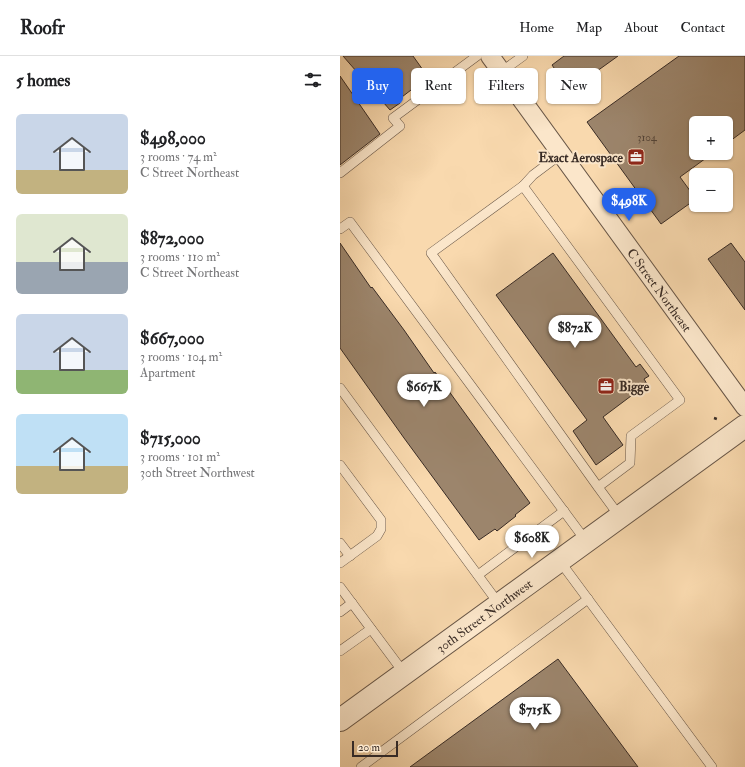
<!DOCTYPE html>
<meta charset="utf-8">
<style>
body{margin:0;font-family:"IM FELL Double Pica",serif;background:#f6f6f6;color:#202124;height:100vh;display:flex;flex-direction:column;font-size:15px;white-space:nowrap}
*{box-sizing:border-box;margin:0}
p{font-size:13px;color:#757577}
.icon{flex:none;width:22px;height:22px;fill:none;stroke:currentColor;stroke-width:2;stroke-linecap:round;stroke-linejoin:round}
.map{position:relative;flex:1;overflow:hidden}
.drawer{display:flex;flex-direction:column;background:#fff;width:340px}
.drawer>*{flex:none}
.guide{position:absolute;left:12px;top:12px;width:333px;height:36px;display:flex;gap:8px}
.buttons{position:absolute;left:349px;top:60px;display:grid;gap:8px}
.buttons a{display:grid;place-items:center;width:44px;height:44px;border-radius:6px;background:#fff;box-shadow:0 1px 3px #0004;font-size:20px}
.scale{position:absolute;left:12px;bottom:10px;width:46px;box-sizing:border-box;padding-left:4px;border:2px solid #382b25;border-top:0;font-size:11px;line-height:14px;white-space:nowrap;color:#382b25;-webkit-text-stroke:3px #fbe6ca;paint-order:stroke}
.price{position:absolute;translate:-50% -34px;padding:0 9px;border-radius:14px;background:#fff;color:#222;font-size:13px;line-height:26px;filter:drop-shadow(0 1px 2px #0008)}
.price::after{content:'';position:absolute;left:50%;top:24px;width:12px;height:9px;margin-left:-6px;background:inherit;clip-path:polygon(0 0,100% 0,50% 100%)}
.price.current{background:#2563eb;color:#fff}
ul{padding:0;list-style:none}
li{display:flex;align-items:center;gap:12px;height:100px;padding:0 16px}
li span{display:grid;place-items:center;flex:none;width:112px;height:80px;border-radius:6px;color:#555}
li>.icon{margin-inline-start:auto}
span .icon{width:48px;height:48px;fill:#fffc;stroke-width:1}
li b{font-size:17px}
h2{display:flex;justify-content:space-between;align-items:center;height:48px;padding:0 16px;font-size:17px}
.pill{padding:0 14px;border-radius:6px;background:#fff;box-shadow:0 1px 3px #0004;font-size:14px;line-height:36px}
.pill.current{background:#2563eb;color:#fff}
header{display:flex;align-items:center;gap:24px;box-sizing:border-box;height:56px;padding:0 20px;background:#fff;border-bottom:1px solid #e0e0e0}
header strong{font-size:19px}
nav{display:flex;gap:22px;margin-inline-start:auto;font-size:14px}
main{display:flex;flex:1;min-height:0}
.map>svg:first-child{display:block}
.building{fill:#9c856c;stroke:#382b25}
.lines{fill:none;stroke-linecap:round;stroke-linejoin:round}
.service-casing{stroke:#685647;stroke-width:10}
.minor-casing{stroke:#685647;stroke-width:20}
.tertiary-casing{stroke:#685647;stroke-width:24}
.path{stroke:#382b25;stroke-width:2.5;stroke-dasharray:3 2;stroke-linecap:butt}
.service{stroke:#fbe6ca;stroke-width:9}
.minor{stroke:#fbe6ca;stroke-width:18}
.tertiary{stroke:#fbe6ca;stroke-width:22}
.labels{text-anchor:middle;stroke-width:4;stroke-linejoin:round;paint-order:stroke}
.number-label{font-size:11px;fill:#514237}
.poi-label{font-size:13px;font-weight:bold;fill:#382b25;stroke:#fbe6ca;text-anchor:end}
.street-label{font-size:13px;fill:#382b25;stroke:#fbe6ca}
</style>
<header>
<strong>Roofr</strong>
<nav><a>Home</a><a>Map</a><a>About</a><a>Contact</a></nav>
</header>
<main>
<section class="drawer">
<h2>5 homes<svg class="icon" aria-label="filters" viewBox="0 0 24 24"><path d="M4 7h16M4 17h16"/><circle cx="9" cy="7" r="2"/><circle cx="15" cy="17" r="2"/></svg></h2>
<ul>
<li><span style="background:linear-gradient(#c9d6e8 70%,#c2b280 0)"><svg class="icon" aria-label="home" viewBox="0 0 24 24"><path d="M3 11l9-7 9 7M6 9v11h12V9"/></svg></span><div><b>$498,000</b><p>3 rooms · 74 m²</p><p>C Street Northeast</p></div></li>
<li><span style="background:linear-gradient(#dfe7d0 60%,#9aa5b1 0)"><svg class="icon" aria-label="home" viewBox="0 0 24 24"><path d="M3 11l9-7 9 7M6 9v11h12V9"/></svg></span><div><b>$872,000</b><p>3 rooms · 110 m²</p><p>C Street Northeast</p></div></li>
<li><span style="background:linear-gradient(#c9d6e8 70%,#8fb573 0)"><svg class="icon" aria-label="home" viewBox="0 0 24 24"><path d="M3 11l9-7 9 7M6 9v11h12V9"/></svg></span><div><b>$667,000</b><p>3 rooms · 104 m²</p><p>Apartment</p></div></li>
<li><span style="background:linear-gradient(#bfe0f5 65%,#c2b280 0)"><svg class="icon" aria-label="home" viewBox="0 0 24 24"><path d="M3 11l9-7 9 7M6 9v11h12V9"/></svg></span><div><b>$715,000</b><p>3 rooms · 101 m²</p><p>30th Street Northwest</p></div></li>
</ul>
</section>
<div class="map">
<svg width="405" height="711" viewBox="0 0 405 711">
<rect width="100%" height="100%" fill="#f9d9ae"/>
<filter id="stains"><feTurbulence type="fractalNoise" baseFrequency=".005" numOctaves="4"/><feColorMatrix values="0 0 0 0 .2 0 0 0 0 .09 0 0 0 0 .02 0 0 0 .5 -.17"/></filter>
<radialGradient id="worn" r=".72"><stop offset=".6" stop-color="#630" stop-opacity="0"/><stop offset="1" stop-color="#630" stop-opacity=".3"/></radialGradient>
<g class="building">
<polygon points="3,0 73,0 88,21 58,44 60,47 50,54"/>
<polygon points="224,0 278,0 246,23 239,13 223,25 212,9"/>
<polygon points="339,0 405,0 405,74 386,88 386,67 356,67 356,97 373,97 340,121 356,143 321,168 247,66"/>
<polygon points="0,20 40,78 0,109"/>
<polygon points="0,187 31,232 32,231 64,274 94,317 95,316 190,447 175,459 176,460 157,475 155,473 139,484 64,382 0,292"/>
<polygon points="391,187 405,206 405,254 368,203"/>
<polygon points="213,197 296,311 300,308 309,320 304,323 307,328 263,361 283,389 256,409 233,375 247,364 156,239"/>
<polygon points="218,603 298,711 70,711"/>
</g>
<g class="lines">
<g class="service-casing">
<g id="service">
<polyline points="161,16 183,0"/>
<polyline points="0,117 60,70 53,62 137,0"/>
<polyline points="183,130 193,119 221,98"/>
<polyline points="0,173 10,166 246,485"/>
<polyline points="0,332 159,548"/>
<polyline points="0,409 41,464 41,473 37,480 0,507"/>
<polyline points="258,431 290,407 291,380 340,344 183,130 91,197 258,431 280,461"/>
<polyline points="0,487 10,500"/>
<polyline points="219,504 372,711"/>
<polyline points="138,519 224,455"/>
<polyline points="0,531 64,617"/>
<polyline points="0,556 12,547"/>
<polyline points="0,595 31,573"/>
<polyline points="21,711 248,543"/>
</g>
</g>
<g class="minor-casing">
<g id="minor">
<path id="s1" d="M 150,0 L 405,351"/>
</g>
</g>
<g class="tertiary-casing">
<g id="tertiary">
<path id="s2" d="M 0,664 L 405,370"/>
</g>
</g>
<polyline class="path" points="374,362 377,363"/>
<use href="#service" class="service"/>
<use href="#minor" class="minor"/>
<use href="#tertiary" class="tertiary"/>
</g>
<defs>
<g id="office-square" transform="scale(0.9)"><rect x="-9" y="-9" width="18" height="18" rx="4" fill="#8f2418" stroke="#fbe6ca"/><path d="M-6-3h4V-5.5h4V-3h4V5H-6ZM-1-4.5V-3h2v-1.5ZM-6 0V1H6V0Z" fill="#fff"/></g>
</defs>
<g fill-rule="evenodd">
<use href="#office-square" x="296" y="101"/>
<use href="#office-square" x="266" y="330"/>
</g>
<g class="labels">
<g class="number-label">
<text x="307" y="85">3104</text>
</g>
<g class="poi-label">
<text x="283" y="106">Exact Aerospace</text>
<text x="279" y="335" text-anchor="start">Bigge</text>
</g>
<g class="street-label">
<text dy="5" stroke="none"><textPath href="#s1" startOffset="289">C Street Northeast</textPath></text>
<text dy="5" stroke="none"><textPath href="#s2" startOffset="178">30th Street Northwest</textPath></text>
</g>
</g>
<rect width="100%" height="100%" filter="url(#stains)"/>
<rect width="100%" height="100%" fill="url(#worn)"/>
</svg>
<div class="buttons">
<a>+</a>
<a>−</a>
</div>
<div class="scale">20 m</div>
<b class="price current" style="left:289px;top:166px">$498K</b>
<b class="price" style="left:235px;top:293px">$872K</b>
<b class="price" style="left:84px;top:352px">$667K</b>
<b class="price" style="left:192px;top:503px">$608K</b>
<b class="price" style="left:195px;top:675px">$715K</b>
<div class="guide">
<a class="pill current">Buy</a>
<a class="pill">Rent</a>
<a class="pill">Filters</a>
<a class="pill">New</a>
</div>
</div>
</main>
